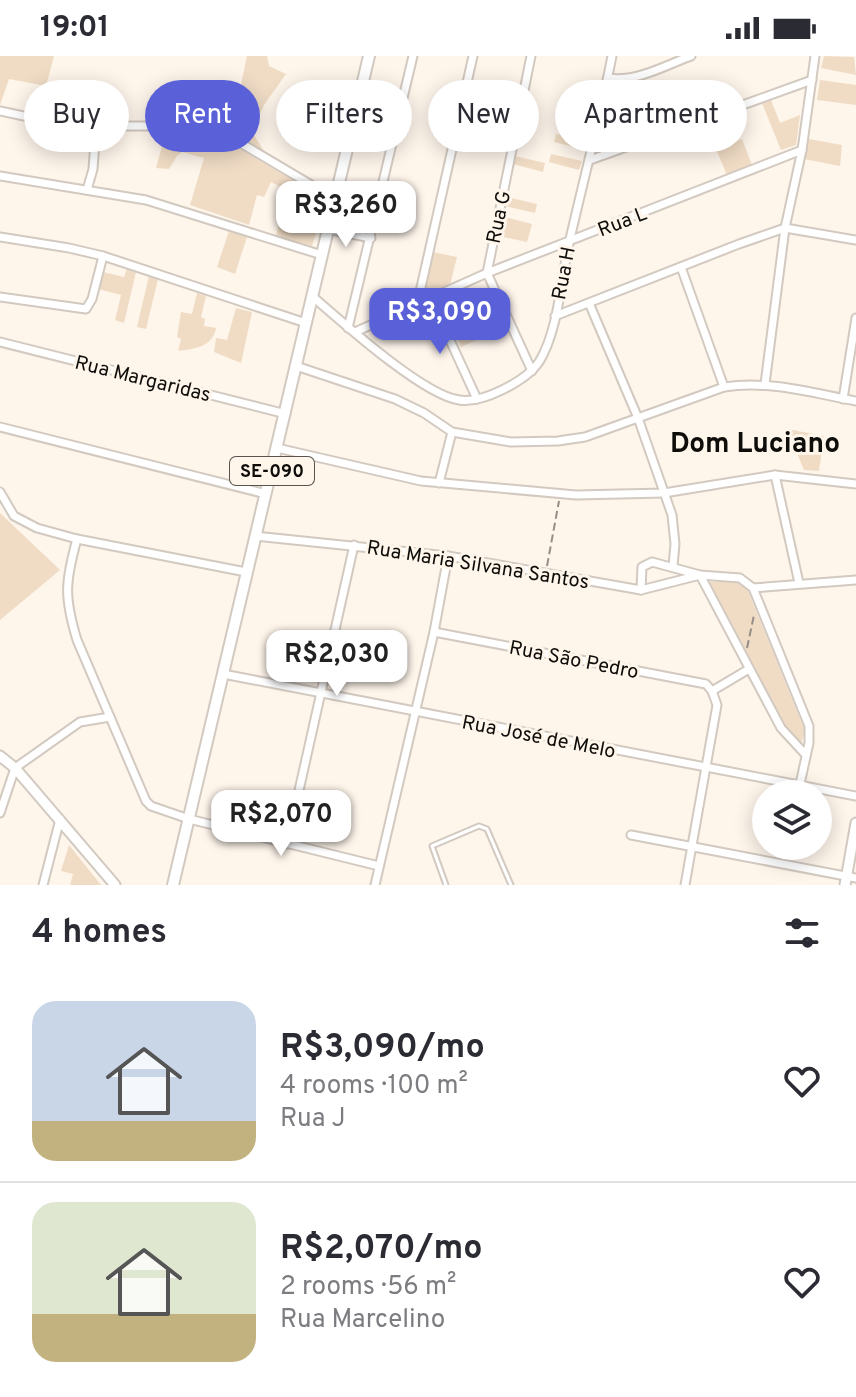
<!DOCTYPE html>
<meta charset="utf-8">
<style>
body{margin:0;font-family:Overpass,sans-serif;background:#f7f7f7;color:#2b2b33;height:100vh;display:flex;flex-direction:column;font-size:30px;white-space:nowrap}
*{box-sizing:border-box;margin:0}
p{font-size:26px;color:#7c7c81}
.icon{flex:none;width:44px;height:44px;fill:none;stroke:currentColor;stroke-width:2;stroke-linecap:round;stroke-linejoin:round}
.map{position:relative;height:829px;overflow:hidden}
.drawer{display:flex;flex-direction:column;background:#fff;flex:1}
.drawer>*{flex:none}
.top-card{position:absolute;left:24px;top:24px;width:808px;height:72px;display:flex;gap:16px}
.buttons{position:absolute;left:752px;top:724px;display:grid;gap:16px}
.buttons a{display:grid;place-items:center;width:80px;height:80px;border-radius:50%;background:#fff;box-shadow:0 4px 20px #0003;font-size:40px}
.price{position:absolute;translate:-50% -68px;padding:0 18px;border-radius:16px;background:#fff;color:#222;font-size:26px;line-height:52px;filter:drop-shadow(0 2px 4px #0008)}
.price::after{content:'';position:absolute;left:50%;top:48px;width:24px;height:18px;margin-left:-12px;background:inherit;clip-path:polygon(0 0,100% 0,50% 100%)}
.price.selected{background:#5a61d8;color:#fff}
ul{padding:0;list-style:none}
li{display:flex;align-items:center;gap:24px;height:200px;padding:0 32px}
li+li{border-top:2px solid #e1e1e2}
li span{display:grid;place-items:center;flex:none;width:224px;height:160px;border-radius:24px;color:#555}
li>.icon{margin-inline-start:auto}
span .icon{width:96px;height:96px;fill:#fffc;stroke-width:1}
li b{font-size:34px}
h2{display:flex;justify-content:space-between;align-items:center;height:96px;padding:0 32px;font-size:34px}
.pill{padding:0 28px;border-radius:36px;background:#fff;box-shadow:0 4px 20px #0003;font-size:28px;line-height:72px}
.pill.selected{background:#5a61d8;color:#fff}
.status{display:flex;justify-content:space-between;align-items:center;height:56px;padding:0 40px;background:#fff;direction:ltr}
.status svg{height:22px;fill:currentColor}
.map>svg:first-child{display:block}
.green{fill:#f0dcc5}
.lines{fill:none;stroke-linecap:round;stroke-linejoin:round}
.lane-casing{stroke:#d2c9c0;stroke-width:7}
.street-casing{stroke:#d2c9c0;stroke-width:11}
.secondary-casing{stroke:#d2c9c0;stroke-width:13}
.primary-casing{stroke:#d2c9c0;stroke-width:14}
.path{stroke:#958f88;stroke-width:2;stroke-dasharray:8 4;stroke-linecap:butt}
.lane{stroke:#fff;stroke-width:3}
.street{stroke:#fff;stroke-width:7}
.secondary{stroke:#fff;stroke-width:9}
.primary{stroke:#fff;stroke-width:10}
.labels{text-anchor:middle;stroke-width:6;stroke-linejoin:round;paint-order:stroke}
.shield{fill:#fef5eb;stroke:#57534e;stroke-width:2}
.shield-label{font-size:18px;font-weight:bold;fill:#0f0d0a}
.street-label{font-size:20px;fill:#0f0d0a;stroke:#fef5eb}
.district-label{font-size:28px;font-weight:bold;fill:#0f0d0a;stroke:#fef5eb}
</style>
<div class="status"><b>19:01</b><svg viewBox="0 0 49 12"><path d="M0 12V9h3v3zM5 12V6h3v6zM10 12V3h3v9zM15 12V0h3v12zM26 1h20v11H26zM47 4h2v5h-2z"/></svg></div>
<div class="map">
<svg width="856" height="829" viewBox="0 0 856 829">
<rect width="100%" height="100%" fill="#fef5eb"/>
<g class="green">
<polygon points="0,0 54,0 46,30 9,23 0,49"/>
<polygon points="247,0 267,0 269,10 286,18 264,49 252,76 264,95 231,76"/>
<polygon points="824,0 854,1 856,19 821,12"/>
<polygon points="820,24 856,29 856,49 817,44"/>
<polygon points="684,35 692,59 664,69 656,46"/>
<polygon points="771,44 780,67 800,59 796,89 781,94 762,47"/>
<polygon points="713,66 723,90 742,83 752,109 727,119 716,93 704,95 696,72"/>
<polygon points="194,74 213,77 326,144 312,190 276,180 287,134 271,126 264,141 257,139 249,169 190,149 204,102 182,96 177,100 169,113 156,112 166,76"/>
<polygon points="556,78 587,85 585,94 554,86"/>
<polygon points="809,83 842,89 840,110 804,103"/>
<polygon points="551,98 582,105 579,114 549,106"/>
<polygon points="515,100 545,107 543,116 513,108"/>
<polygon points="507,141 537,148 535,157 505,150"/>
<polygon points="501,160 532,168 527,186 498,180"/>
<polygon points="229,175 247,181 235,218 217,211"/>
<polygon points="433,196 457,201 450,229 421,240"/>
<polygon points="127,213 136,216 124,267 115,264 121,239 98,233 103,216 124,221"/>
<polygon points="149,220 158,223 146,273 137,271"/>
<path d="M 197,237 L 206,240 L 201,261 L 205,263 L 204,270 L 216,272 C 213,291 194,293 178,295 L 181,283 L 177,281 L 181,256 L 192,258 Z"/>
<polygon points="236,252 252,256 241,307 214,296 216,282 227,284"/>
<polygon points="498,257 504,271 461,291 458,283 480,274 477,266"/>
<polygon points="787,373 824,380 819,415 804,414"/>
<polygon points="0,457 60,514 0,564"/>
<polygon points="709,526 737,526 746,530 805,675 801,688 788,676"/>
<polygon points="69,789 101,829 70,829 73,818 61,815"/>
</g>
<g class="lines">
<g class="lane-casing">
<polyline id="lane" points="446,829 432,790 479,770 487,773 511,829"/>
</g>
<g class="street-casing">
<g id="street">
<polyline points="531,0 487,217 532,315"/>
<path d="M 608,22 C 635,27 666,9 691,0"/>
<polyline points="0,55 70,70 204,70 222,76 335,143"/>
<polyline points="590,104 812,24"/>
<polyline points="0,120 146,144 322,199"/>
<polyline points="87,134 93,113 96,72"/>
<polyline points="327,173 371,182"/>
<polyline points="0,181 69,192 103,200 306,267"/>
<polyline points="681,211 724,331"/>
<path d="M 312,240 C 342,266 423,339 459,344 C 482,348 526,325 539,306 C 559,274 561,220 570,183 C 584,122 600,62 612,0"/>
<polyline points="0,241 86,253 92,243 103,200"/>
<polyline points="431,243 477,343"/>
<polyline points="589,247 638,362 672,459 675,488 673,510"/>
<polyline points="417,249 473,0"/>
<polyline points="555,260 739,188 785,172 856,184"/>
<polyline points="348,272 413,0"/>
<polyline points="355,276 487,217 802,94"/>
<polyline points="0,286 286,358"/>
<path d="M 296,310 L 395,343 L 424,357 L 452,376 L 511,386 L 558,385 L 585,381 L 724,331 C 769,324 812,337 856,345"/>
<polyline points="765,328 785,172 802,94 815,0"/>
<polyline points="843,343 856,262"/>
<polyline points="0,371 266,438"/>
<polyline points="277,392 421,425 576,439 664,437 775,419 856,428"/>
<polyline points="775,419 799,527"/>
<polyline points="439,427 452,376"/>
<polyline points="0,436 14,460 37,472 77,483 246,516"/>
<polyline points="255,480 448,500 641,534 700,519 781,672 805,698"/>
<path d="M 77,483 C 65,526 64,541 77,584 L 146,745 L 151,750 L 189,763 L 379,810"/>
<polyline points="753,532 809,670 809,687 800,728"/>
<polyline points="641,534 642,511 652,506 700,519 740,522 753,532 856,524"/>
<polyline points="434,576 706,628 712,635"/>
<polyline points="223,618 856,740"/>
<polyline points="712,635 749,613"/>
<polyline points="0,757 15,712 80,666 110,661"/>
<polyline points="631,779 856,822"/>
<polyline points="287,788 354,489"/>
<polyline points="43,829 60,763"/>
<polyline points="375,829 434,576 448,500"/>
<polyline points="685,829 717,649 712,635"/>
</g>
</g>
<g class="secondary-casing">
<g id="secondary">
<polyline points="0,700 15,712 115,829"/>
<polyline points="845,829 856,767"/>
</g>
</g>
<g class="primary-casing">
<polyline id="primary" points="173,829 369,0"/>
</g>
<g class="path">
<polyline points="547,510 559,445"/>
<polyline points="747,592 754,559"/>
</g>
<use href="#lane" class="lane"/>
<use href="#street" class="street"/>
<use href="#secondary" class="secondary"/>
<use href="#primary" class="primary"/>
</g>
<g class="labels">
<rect class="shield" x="230" y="401" width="84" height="28" rx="6"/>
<g class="shield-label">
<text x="272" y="421">SE-090</text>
</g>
<g class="street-label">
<text transform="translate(498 161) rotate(-78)" y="7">Rua G</text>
<text transform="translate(622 165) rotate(-21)" y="7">Rua L</text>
<text transform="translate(563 217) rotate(-79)" y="7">Rua H</text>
<text transform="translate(143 322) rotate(14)" y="7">Rua Margaridas</text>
<text transform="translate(478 508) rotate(9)" y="7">Rua Maria Silvana Santos</text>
<text transform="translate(574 603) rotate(11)" y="7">Rua São Pedro</text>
<text transform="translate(539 680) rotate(11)" y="7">Rua José de Melo</text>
</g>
<g class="district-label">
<text x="755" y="396">Dom Luciano</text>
</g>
</g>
</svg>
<div class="buttons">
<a><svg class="icon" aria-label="layers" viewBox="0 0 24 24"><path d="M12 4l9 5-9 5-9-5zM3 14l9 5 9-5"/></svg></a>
</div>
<b class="price" style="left:346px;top:193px">R$3,260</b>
<b class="price selected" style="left:440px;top:300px">R$3,090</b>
<b class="price" style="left:337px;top:642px">R$2,030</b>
<b class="price" style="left:281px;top:802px">R$2,070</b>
<div class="top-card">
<a class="pill">Buy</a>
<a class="pill selected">Rent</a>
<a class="pill">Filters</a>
<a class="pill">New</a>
<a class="pill">Apartment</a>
</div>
</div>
<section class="drawer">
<h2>4 homes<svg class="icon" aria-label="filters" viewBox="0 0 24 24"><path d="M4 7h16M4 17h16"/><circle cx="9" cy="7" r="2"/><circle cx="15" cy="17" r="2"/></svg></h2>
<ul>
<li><span style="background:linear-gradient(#c9d6e8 75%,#c2b280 0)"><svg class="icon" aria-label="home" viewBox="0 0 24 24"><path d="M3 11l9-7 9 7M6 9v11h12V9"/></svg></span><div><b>R$3,090/mo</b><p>4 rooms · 100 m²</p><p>Rua J</p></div><svg class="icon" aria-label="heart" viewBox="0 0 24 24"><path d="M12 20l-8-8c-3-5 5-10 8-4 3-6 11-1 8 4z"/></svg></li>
<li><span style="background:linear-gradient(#dfe7d0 70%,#c2b280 0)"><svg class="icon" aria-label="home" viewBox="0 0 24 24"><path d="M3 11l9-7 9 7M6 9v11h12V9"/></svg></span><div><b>R$2,070/mo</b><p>2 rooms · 56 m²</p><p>Rua Marcelino</p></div><svg class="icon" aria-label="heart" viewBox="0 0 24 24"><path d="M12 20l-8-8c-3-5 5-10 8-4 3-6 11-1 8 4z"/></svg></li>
</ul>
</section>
